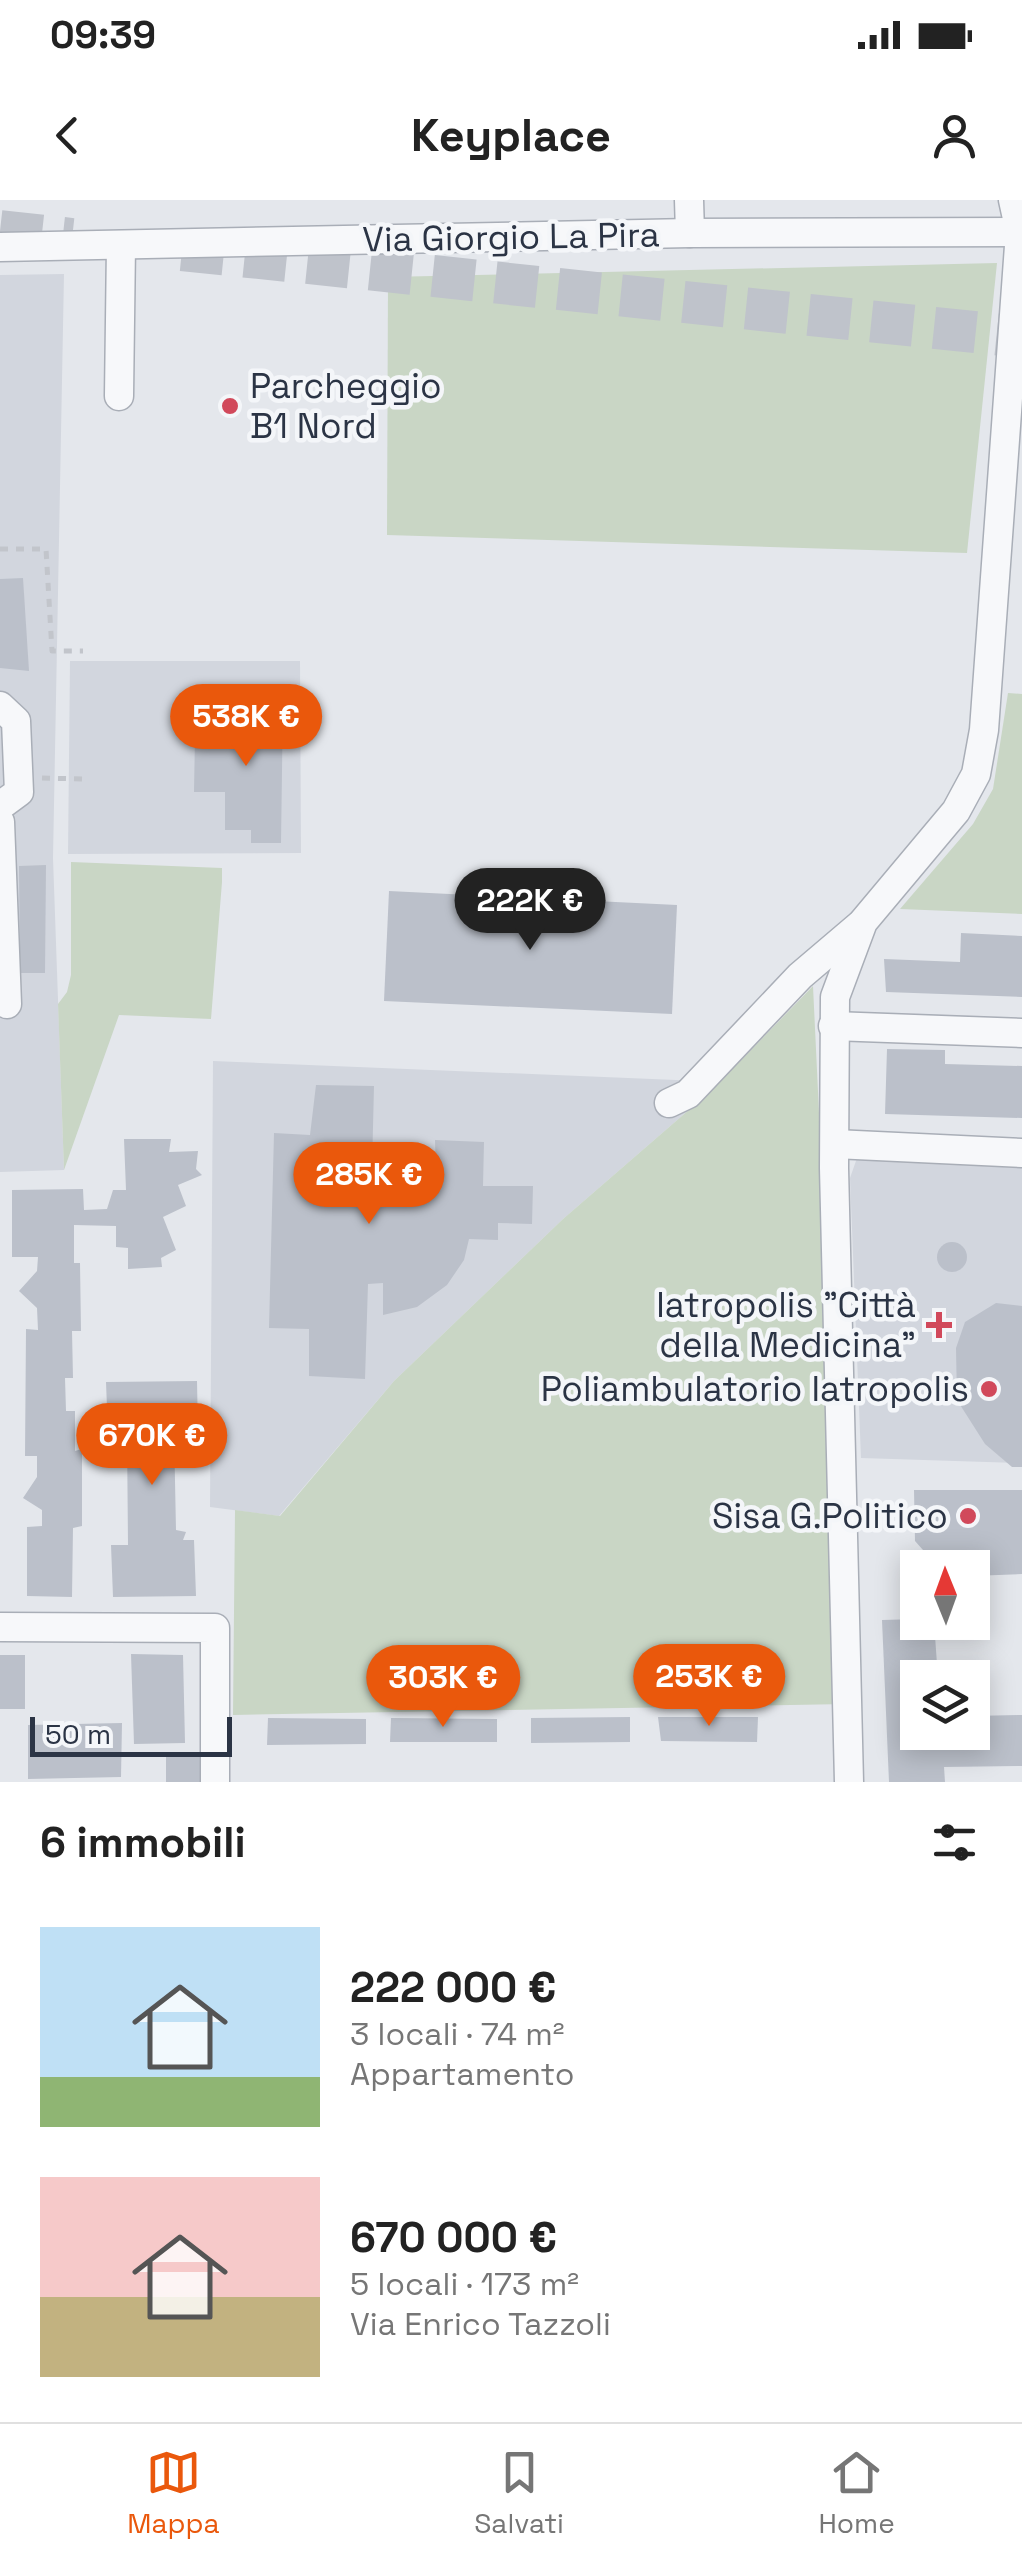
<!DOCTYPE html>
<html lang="it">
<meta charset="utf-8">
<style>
body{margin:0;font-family:"Space Grotesk",sans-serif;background:#f6f6f6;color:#222;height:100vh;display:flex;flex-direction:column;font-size:38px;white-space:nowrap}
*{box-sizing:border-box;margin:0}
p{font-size:32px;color:#767676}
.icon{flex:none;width:55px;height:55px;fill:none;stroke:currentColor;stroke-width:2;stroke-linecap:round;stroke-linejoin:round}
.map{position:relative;height:1582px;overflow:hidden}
.drawer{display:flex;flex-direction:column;background:#fff;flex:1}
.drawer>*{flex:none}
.needle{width:65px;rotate:359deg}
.buttons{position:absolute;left:900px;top:1350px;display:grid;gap:20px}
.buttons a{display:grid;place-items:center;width:90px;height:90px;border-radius:0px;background:#fff;box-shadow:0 5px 25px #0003;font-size:50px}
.scale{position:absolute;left:30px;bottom:25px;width:202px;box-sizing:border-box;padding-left:10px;border:5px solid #2b3445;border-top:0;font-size:28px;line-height:35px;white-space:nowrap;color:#2b3445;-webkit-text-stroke:8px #f4f6f9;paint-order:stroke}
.price{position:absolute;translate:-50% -85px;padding:0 22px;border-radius:35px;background:#ea580c;color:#fff;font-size:32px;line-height:65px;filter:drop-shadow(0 2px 5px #0008)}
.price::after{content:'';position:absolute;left:50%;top:60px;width:30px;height:22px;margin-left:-15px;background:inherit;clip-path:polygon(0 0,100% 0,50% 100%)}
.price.current{background:#222;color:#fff}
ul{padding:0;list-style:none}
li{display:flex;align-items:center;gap:30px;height:250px;padding:0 40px}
li span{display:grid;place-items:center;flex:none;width:280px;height:200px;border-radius:0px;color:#555}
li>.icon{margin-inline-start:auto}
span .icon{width:120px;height:120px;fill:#fffc;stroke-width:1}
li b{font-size:42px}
h2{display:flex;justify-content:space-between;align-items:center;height:120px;padding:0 40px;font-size:42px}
.status{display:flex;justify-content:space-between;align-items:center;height:70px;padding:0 50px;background:#fff;direction:ltr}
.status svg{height:28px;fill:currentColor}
header{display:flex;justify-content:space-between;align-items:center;height:130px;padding:0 40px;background:#fff;font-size:45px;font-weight:800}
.tab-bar{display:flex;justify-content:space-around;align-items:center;height:140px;border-top:2px solid #e0e0e0;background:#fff;font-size:28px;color:#767676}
.tab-bar a{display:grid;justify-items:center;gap:5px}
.tab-bar .current{color:#ea580c}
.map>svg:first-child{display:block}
.built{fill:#d2d6de}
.green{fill:#c9d6c5}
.building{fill:#bbc0ca}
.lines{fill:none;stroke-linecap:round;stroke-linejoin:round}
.highway-tunnel{stroke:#bfc3cb;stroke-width:42;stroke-dasharray:42 21;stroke-linecap:butt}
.minor-casing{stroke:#a9aeb7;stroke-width:31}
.path{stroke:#c2c5cb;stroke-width:5;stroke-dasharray:8 8;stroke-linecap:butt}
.minor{stroke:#f7f8fa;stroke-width:28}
.poi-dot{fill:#d1495b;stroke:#f4f6f9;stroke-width:4}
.labels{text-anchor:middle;stroke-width:9;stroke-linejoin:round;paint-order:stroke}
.street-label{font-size:35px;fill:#2b3445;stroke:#f4f6f9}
.poi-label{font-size:35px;fill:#2b3445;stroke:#f4f6f9;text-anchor:end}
</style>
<div class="status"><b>09:39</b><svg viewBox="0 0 49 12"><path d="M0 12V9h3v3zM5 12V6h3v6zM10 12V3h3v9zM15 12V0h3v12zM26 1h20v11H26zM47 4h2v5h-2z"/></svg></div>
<header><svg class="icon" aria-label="back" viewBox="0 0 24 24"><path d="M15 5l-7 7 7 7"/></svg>Keyplace<svg class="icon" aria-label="person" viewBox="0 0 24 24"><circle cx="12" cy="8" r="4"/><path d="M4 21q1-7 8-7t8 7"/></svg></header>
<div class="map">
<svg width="1022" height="1582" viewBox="0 0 1022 1582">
<rect width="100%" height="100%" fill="#e4e7ec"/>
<g class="built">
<polygon points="64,74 53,658 64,970 0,972 0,75"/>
<polygon points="70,461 300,461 301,653 68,654"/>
<polygon points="213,861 700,881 713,889 563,1019 394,1181 279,1316 210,1307"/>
<polygon points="857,958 1022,964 1022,1263 861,1258 850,978"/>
</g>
<g class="green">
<polygon points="997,63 967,353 387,335 388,77"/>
<polygon points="1008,493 1022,494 1022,714 900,709 973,624 993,589"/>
<polygon points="71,662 222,668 222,682 211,819 119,815 64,970 58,804 67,792 71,775"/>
<polygon points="813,786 847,1504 233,1515 235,1310 280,1316 394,1181 563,1019 713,889"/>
</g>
<g class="building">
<polygon points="23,378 29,471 0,468 0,379"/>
<polygon points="252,498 283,499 281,643 251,643 251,630 225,630 225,592 194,592 195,536 224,536 225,508 252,508"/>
<polygon points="46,665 45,773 20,773 19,666"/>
<polygon points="389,691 677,705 672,814 384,801"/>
<polygon points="961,733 1022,736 1022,797 886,792 884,759 960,762"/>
<polygon points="887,849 945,850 945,864 1022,866 1022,918 885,914"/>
<polygon points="316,885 374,886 372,968 436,971 435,940 484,942 483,986 533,986 532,1024 498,1023 498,1040 469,1039 464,1060 447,1085 417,1107 383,1115 383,1083 368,1084 365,1179 309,1176 309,1129 269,1128 274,933 310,935"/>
<polygon points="124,939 171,939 169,952 198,951 196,969 202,975 178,985 186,1006 163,1017 176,1050 161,1058 162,1067 128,1069 128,1048 116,1047 116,1026 74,1025 74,1063 80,1063 81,1131 72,1131 73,1178 65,1178 66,1211 75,1211 75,1251 82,1249 82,1326 73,1328 72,1397 27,1396 27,1327 42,1326 42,1310 23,1298 37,1277 37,1256 25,1256 26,1129 38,1130 37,1108 19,1091 37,1071 38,1057 12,1057 12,990 83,989 84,1010 107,1009 113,990 126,990"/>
<circle cx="952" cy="1057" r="15"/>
<polygon points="996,1103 1022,1106 1022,1267 1012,1267 985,1244 957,1200 956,1148 965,1122"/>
<polygon points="197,1181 198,1231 174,1231 176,1330 186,1332 183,1340 194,1340 196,1396 113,1397 111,1345 128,1345 127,1234 108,1234 106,1182"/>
<polygon points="914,1290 1022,1290 1022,1374 972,1376 972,1368 939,1368 915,1341"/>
<polygon points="918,1419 934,1422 938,1478 918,1478 918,1532 972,1532 972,1516 1022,1515 1022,1566 944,1567 945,1582 889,1582 882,1420"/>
<polygon points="131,1454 183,1455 185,1543 134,1544"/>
<rect x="0" y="1455" width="25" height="54"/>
<polygon points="630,1517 630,1542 531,1543 531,1518"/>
<polygon points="658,1517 758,1517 757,1542 661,1541"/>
<polygon points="268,1518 366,1519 366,1544 267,1545"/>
<polygon points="391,1518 497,1519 497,1542 390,1542"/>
<polygon points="122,1523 121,1577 28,1579 28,1525"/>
<polygon points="166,1555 215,1556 215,1582 166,1582"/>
</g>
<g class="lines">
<g class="highway-tunnel">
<polyline points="0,31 72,39"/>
<polyline points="182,50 1022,137"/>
</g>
<g class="minor-casing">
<g id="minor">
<polyline points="689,0 690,33"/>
<polyline points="0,47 690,33 1022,32"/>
<polyline points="119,196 121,45"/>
<polyline points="0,506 16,521 19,592 0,606"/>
<polyline points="0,622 7,804"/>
<polyline points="833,826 1022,833"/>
<polyline points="669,903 688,894 800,776 860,725"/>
<polyline points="835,944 1022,953"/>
<polyline points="0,1427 215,1428 215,1582"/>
<polyline points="849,1582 834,968 835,797 863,722 956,611 976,574 984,530 1020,32 1013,0"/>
</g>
</g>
<g class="path">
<polyline points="0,349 46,349 52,451 83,451"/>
<polyline points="42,578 82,579"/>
</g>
<use href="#minor" class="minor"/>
</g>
<g class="poi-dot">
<circle cx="230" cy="206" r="10"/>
<path d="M934 1110h10v10h10v10h-10v10h-10v-10h-10v-10h10z"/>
<circle cx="989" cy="1189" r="10"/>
<circle cx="968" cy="1316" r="10"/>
</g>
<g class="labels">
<g class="street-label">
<text transform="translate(511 37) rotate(-1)" y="12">Via Giorgio La Pira</text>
</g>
<g class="poi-label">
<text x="250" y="198" text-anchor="start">Parcheggio<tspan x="250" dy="40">B1 Nord</tspan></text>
<text x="916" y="1117">Iatropolis "Città<tspan x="916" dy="40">della Medicina"</tspan></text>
<text x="969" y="1201">Poliambulatorio Iatropolis</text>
<text x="948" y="1328">Sisa G.Politico</text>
</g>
</g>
</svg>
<div class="buttons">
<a><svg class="needle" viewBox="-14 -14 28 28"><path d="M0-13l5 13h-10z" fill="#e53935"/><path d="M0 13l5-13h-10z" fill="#767676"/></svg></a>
<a><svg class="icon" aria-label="layers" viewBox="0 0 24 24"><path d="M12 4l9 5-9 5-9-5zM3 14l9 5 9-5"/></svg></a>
</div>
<div class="scale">50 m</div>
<b class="price" style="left:246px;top:569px">538K €</b>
<b class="price current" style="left:530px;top:753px">222K €</b>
<b class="price" style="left:369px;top:1027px">285K €</b>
<b class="price" style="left:152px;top:1288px">670K €</b>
<b class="price" style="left:709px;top:1529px">253K €</b>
<b class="price" style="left:443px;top:1530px">303K €</b>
</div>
<section class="drawer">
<h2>6 immobili<svg class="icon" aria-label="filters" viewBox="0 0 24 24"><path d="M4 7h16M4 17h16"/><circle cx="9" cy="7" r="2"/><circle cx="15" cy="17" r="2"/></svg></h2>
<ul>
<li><span style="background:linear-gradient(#bfe0f5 75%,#8fb573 0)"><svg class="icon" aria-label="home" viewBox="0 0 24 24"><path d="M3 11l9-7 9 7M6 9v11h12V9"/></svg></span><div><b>222 000 €</b><p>3 locali · 74 m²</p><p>Appartamento</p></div></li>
<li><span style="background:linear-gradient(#f6c9c9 60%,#c2b280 0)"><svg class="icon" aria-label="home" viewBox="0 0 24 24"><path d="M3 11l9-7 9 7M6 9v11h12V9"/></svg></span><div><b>670 000 €</b><p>5 locali · 173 m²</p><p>Via Enrico Tazzoli</p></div></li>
</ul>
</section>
<nav class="tab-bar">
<a class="current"><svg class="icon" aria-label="map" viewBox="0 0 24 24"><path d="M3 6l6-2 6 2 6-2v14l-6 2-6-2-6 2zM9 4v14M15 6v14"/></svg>Mappa</a>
<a><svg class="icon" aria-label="saved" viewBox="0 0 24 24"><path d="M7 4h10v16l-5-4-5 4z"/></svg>Salvati</a>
<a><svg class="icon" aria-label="home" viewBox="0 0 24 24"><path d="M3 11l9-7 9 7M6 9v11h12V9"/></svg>Home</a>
</nav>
